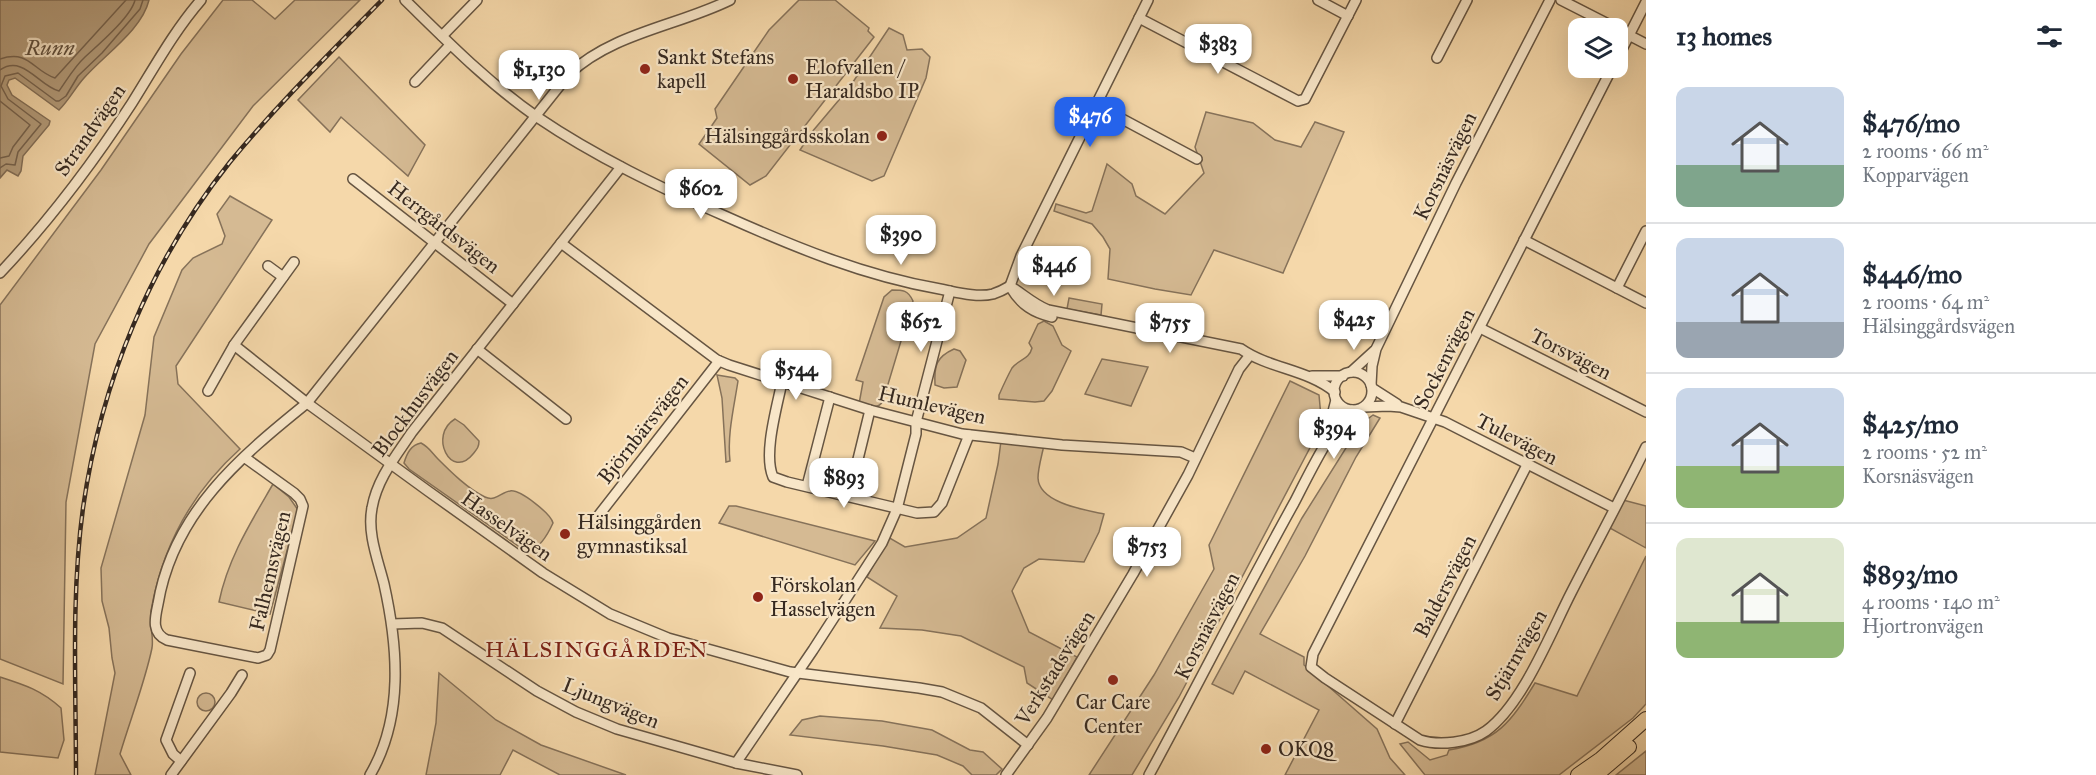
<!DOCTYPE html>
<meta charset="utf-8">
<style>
body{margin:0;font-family:"IM FELL Great Primer",serif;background:#f6f6f7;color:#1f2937;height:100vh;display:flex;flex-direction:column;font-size:22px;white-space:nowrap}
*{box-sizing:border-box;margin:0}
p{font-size:20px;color:#747a83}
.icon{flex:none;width:33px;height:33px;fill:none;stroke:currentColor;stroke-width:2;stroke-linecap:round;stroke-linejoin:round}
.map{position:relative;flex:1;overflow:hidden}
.side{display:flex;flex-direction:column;background:#fff;width:450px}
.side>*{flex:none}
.buttons{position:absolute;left:1568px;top:18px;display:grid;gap:12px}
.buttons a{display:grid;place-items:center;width:60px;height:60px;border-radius:12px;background:#fff;box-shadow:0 6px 24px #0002;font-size:30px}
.price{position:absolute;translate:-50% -51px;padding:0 14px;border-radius:12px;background:#fff;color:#222;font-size:20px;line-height:39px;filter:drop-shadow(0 2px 3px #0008)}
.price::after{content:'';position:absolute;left:50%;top:36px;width:18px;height:14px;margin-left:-9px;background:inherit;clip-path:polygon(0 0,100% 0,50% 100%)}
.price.on{background:#2563eb;color:#fff}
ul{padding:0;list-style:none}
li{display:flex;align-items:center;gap:18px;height:150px;padding:0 30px}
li+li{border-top:2px solid #e0e1e3}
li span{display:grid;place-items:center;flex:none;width:168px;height:120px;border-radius:12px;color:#555}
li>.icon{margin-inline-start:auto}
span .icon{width:72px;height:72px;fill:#fffc;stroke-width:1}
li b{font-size:26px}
h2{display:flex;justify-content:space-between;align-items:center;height:72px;padding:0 30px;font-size:26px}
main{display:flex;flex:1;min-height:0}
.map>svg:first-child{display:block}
.green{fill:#d5ba93;stroke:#86725a;stroke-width:1.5}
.water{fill:#b49c7b;stroke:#826e57;stroke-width:1.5}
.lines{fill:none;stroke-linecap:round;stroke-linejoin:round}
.shore{stroke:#75624e;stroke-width:1.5}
.minor-casing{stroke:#665542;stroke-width:12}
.highway-casing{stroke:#362920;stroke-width:16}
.minor{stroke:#f8e6c8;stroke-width:9}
.highway{stroke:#f5d8aa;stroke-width:14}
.rail-casing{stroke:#362920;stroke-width:4.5}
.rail{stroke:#f8e6c8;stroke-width:2;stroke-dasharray:7;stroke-linecap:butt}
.poi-dot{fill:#8f2418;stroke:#f8e6c8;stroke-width:2}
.labels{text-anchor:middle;stroke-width:4.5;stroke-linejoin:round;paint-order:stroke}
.poi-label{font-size:21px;fill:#362920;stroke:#f8e6c8;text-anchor:start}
.street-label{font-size:21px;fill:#362920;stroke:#f8e6c8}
.water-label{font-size:22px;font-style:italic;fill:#5c4c3b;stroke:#f8e6c8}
.neighbourhood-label{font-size:22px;letter-spacing:1.5px;fill:#7a1f14;stroke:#f8e6c8}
</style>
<main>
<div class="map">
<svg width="1646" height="775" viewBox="0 0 1646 775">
<rect width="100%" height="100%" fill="#f5d8aa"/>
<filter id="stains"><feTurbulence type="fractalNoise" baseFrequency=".00333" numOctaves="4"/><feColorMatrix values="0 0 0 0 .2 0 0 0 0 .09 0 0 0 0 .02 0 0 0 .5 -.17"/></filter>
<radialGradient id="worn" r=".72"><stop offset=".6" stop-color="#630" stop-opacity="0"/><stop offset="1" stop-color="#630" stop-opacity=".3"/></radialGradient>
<g class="green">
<polygon points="223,0 252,0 275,19 295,0 360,0 253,106 149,244 95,344 66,502 63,684 0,659 0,305 101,170 181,54"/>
<polygon points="799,0 835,0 869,28 868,31 874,37 766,176 750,185 699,144 717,118 715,109 769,30"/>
<polygon points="889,28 903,35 907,50 922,49 930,57 926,78 884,176 872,181 800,150 812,132 849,88"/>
<polygon points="339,57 425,145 408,176 341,117 330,132 298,100"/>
<polygon points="1206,112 1253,123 1275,140 1301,147 1315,122 1344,132 1283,273 1214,250 1191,295 1155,289 1108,279 1110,249 1103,237 1092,224 1054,211 1056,204 1086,213 1092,211 1107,164 1132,184 1136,196 1165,214 1204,173 1195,147"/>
<path d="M 230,196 L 272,220 L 176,366 L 178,384 L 240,449 C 192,492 162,548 151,611 C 149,624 154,636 152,648 C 145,682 130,720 120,754 L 131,775 L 95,775 L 115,673 L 112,658 L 109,628 L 102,601 L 101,568 L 145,415 L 154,337 L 182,270 L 193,258 L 222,244 L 225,236 L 217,214 Z"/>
<path d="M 892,290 C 903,290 908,290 913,301 L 883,401 C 877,411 868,406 859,404 L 863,382 L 856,380 L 884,297 Z"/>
<polygon points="1069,298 1102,304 1101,315 1067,309"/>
<path d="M 1044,321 L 1053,326 L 1062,345 L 1071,351 L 1052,391 L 1044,401 L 1035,402 L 999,399 L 999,395 C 1003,386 1007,377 1012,368 C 1019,359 1029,360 1032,348 L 1029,343 L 1038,324 Z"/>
<path d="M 954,349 L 960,351 L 966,360 L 957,387 L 944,388 L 935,385 C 934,366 936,357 954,349 Z"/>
<polygon points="1102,359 1148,367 1131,406 1085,394"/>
<path d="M 717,375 L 735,378 L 738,381 C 734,407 727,435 730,461 L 726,462 L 722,398 Z"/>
<polygon points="1290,381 1319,395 1321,417 1313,442 1179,697 1132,775 1089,775 1154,675 1214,569 1209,545"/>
<polygon points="1373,415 1380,418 1356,457 1305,556 1260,634 1304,657 1304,665 1377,729 1390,758 1405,775 1285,775 1319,710 1245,671 1233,694 1212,684 1302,518 1361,424"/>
<path d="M 455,419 L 464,425 L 479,441 C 479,447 477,449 473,454 C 451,481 428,435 455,419 Z"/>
<path d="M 1001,441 L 1044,445 C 1042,455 1038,468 1038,478 C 1039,503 1085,510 1104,514 L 1099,532 L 1084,562 L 1039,559 L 1024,568 L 1012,591 L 1029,632 L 1077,657 L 1053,700 L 1027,683 L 1024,667 L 961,636 L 922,630 L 880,628 L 897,596 L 867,577 L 888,537 L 905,547 L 957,538 L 986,518 L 998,464 Z"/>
<path d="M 421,443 C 429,447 432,453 438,459 C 451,472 468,489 485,497 C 496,502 501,492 510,491 C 520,489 551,514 553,523 C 548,534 541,547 529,552 L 524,550 L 409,469 L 404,463 C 407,453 411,445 421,443 Z"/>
<path d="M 273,484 L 289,497 L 298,510 L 270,614 L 219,602 C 228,558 251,522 273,484 Z"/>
<polygon points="1623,500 1646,506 1646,548 1608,527"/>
<polygon points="729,506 736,506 875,541 855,565 719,523"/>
<path d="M 1646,556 L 1646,704 L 1633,718 L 1559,775 L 1425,775 L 1400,744 L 1408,742 L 1430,760 L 1447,755 L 1449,750 C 1497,742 1511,722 1535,683 L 1577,696 Z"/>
<polygon points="439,673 496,720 541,745 626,775 560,775 513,750 500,775 426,775 436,723"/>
<path d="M 0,677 C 25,685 41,690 61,708 L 64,740 L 58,758 L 0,752 Z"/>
<circle cx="206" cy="702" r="9"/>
<polygon points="820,716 882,721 932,730 970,750 983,752 1002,769 996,775 972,775 963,766 937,755 883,746 790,735 802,720"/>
<polygon points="1646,751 1646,775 1616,775"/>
</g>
<path class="water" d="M 0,0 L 149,0 C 142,30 104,55 84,78 C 75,88 69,100 59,110 L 15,78 L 9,80 L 7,85 L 12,95 L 50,121 L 49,125 L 23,156 L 21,171 L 18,176 L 7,170 L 0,178 Z"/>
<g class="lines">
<g class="shore">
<path d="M 0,59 C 29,49 33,71 55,78 L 126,0"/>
<path d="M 0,70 C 23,54 39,86 59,91 C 67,80 74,67 85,57 C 98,45 131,17 135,0"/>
<polyline points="0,101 30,125 13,147 9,156 0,158"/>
<polyline points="0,168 6,164 15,165 18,152 41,124 8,99 1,86 5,76 18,73 56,101 59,101 66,96 78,76 102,53 140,9 143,0"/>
</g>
<g class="minor-casing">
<g id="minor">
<path d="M 405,0 C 447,41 488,83 537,117 C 596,157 661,188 725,216 C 794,247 865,276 940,289 C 956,292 977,298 993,294 C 999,292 1005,289 1010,286"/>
<polyline points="1318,0 1348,16"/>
<polyline points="1561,0 1616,28"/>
<polyline points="1139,18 1298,101 1305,99 1356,0"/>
<polyline points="1617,29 1646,44"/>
<polyline points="442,36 477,0"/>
<polyline points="1437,58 1467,0"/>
<polyline points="1617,59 1646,2"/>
<path d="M 1612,68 L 1313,654 L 1311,667 L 1325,678 L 1420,740 C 1439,746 1469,743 1486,731 C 1523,704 1550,634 1571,593 C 1596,544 1622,496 1646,447"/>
<polyline points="415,82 450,45"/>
<polyline points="1096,105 1197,159"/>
<polyline points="353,179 513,304"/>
<polyline points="1524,240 1646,303"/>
<polyline points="561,243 717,360 729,365 870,410 962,434 1062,445 1181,452 1195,458"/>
<polyline points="268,266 283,277"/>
<path d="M 0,273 C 49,221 93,163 132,103 C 154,68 174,31 201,0"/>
<path d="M 1010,286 C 1023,294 1033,304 1048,310 L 1241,349 C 1270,369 1307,369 1335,392"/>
<polyline points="1010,286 1021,256 1148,0"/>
<path d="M 1011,288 C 1021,305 1034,313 1052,317"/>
<polyline points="1617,288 1646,231"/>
<polyline points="1480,328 1646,412"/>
<polyline points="234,345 307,403 428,491 543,573 610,614 668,638 790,672 919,688 942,692 981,708 1028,745"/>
<polyline points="477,349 566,419"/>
<polyline points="1351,372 1374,351"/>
<circle cx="1353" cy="391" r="19"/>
<polyline points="1312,376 1343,376"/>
<path d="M 782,382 C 777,407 763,454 773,477 L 787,482 L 917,513 L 934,512 L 942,503 L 969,435"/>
<polyline points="1371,385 1372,366 1376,349 1456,183 1550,0"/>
<polyline points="1372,388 1397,404"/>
<polyline points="208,391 234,345 294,262"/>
<polyline points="1364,407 1388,406 1401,407 1445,422 1614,508"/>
<polyline points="1323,441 1329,427 1336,400"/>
<path d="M 244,457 L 294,493 L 300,499 L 303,506 L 270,650 L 267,655 L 258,658 L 167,640 C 151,633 155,618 158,604 C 173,513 240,457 307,403 L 569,74 C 613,33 677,26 730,0"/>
<polyline points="807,486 830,397"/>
<polyline points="849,496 870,410"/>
<polyline points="595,520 719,361"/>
<polyline points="392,624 422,623 442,628 537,691 576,712 617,729 736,763 797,775"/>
<polyline points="1395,724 1527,465"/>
<polyline points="181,761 173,754 166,740 190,673"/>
<polyline points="736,763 813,650 882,543 897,509 916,434 916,422 950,291"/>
<polyline points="171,775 231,693 242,675"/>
<path d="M 370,775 C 404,717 398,647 384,584 C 378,560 367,533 372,508 C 377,479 396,456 412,432 L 621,167"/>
<polyline points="1006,775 1047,718 1133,574 1188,475 1239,369 1250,355"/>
<path d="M 1149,775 C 1198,685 1244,593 1294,503 C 1307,478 1331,427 1352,410"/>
</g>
</g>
<g class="highway-casing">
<g id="highway">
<polyline points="1578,775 1601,759 1646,719"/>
<polyline points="1596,775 1629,747"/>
</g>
</g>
<use href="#minor" class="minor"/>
<use href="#highway" class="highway"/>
<g class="rail-casing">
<path id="rail" d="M 76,775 C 76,687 71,596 83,508 C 101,382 150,262 230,162 C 277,105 330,53 382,0"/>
</g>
<use href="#rail" class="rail"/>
</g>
<g class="poi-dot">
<circle cx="645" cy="69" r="6"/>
<circle cx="793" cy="79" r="6"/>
<circle cx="882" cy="136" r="6"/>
<circle cx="565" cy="534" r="6"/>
<circle cx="758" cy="597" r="6"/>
<circle cx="1113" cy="680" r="6"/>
<circle cx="1266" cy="749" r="6"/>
</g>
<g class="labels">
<g class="poi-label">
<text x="657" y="64">Sankt Stefans<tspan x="657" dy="24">kapell</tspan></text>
<text x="805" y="74">Elofvallen /<tspan x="805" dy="24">Haraldsbo IP</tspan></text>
<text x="870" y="143" text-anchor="end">Hälsinggårdsskolan</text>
<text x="577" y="529">Hälsinggården<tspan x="577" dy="24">gymnastiksal</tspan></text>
<text x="770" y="592">Förskolan<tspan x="770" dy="24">Hasselvägen</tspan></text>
<text x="1113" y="709" text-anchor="middle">Car Care<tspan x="1113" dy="24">Center</tspan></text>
<text x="1278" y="756">OKQ8</text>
</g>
<g class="street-label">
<text transform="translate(90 130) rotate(-55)" y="7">Strandvägen</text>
<text transform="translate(1445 166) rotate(-64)" y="7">Korsnäsvägen</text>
<text transform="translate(444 227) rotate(38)" y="7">Herrgårdsvägen</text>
<text transform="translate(1571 354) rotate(27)" y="7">Torsvägen</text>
<text transform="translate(1444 359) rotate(-63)" y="7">Sockenvägen</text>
<text transform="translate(415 403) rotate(-53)" y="7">Blockhusvägen</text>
<text transform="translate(932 405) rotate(13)" y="7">Humlevägen</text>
<text transform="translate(643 429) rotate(-52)" y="7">Björnbärsvägen</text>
<text transform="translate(1517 439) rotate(27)" y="7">Tulevägen</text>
<text transform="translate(507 526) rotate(35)" y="7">Hasselvägen</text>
<text transform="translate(270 571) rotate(-77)" y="7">Falhemsvägen</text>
<text transform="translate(1445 586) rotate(-63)" y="7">Baldersvägen</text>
<text transform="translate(1207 626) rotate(-63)" y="7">Korsnäsvägen</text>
<text transform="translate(1516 655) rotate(-60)" y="7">Stjärnvägen</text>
<text transform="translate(1055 668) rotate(-58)" y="7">Verkstadsvägen</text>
<text transform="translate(611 703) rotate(22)" y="7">Ljungvägen</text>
</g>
<g class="water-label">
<text x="50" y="55">Runn</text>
</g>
<g class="neighbourhood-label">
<text x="597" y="657">HÄLSINGGÅRDEN</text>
</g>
</g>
<rect width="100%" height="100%" filter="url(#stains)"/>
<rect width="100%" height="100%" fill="url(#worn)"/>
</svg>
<div class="buttons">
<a><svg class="icon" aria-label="layers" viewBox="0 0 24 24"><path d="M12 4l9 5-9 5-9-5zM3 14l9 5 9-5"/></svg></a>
</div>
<b class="price" style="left:1218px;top:75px">$383</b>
<b class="price" style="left:539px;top:101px">$1,130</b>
<b class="price on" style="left:1090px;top:148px">$476</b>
<b class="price" style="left:701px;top:220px">$602</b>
<b class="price" style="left:901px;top:266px">$390</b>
<b class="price" style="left:1054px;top:297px">$446</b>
<b class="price" style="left:1354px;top:351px">$425</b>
<b class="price" style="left:921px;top:353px">$652</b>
<b class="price" style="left:1170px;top:354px">$755</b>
<b class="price" style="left:796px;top:401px">$544</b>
<b class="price" style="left:1334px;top:460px">$394</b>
<b class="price" style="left:844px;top:509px">$893</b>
<b class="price" style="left:1147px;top:578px">$753</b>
</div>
<section class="side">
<h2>13 homes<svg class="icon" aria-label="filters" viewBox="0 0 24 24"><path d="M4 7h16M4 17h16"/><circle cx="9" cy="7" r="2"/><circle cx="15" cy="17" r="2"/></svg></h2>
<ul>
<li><span style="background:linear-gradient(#c9d6e8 65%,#7fa58c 0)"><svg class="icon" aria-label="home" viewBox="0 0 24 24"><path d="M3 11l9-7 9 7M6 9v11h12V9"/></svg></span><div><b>$476/mo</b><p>2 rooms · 66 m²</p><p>Kopparvägen</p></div></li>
<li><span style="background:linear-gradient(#c9d6e8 70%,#9aa5b1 0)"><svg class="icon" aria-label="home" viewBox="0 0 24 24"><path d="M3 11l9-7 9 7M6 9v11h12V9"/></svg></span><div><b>$446/mo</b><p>2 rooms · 64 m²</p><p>Hälsinggårdsvägen</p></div></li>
<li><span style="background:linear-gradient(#c9d6e8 65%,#8fb573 0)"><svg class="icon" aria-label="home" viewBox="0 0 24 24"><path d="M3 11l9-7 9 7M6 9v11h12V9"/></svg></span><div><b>$425/mo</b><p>2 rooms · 52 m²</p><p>Korsnäsvägen</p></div></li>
<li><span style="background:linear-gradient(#dfe7d0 70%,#8fb573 0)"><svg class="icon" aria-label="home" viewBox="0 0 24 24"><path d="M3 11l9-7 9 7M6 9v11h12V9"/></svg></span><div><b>$893/mo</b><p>4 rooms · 140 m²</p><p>Hjortronvägen</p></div></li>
</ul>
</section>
</main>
